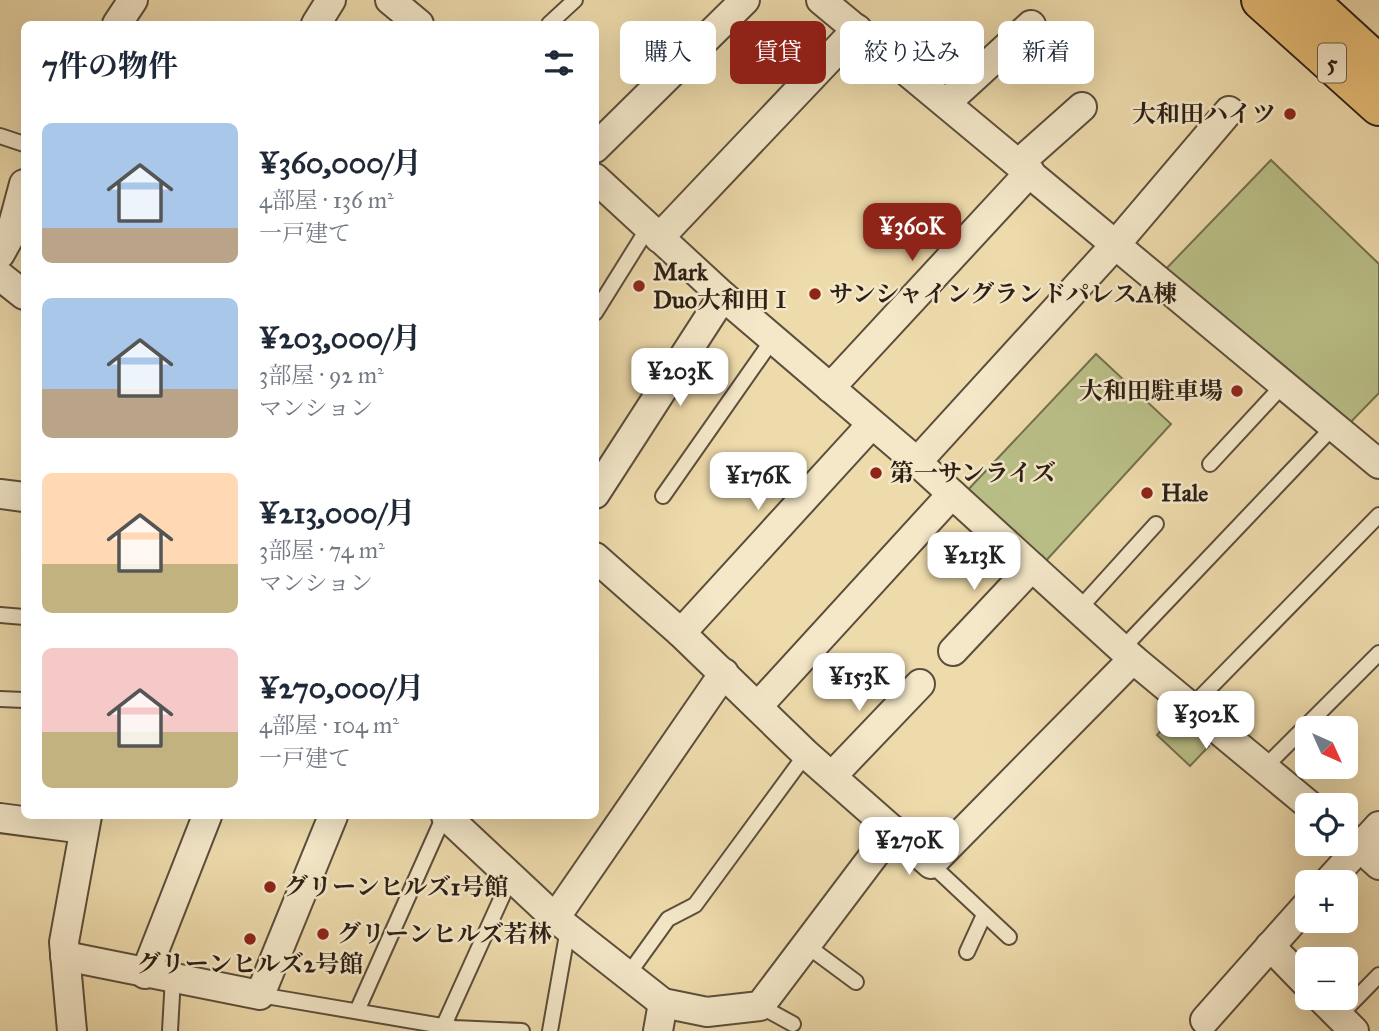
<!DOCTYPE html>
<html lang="ja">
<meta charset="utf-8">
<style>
body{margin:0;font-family:"IM FELL Great Primer","Noto Serif JP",serif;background:#f6f6f7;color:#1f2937;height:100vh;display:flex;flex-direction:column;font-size:26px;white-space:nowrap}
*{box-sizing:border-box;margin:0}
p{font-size:23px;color:#747a83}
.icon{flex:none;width:38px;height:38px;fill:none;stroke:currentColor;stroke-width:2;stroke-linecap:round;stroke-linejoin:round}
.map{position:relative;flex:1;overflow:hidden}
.sheet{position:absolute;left:21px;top:21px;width:578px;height:798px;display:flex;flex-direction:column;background:#fff;border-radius:10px;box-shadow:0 7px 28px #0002}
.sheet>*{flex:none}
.hud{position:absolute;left:620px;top:21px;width:654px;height:63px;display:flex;gap:14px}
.needle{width:46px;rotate:135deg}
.tools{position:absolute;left:1295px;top:716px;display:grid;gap:14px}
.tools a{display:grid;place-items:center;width:63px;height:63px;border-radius:10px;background:#fff;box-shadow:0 7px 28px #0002;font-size:35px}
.price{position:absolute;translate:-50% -60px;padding:0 16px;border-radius:14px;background:#fff;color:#222;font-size:23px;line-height:46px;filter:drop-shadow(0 2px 4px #0008)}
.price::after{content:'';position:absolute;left:50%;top:42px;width:21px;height:16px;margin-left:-10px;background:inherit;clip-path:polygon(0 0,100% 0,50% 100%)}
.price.selected{background:#8f2418;color:#fff}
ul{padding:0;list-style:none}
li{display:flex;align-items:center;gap:21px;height:175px;padding:0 21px}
li span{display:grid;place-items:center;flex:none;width:196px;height:140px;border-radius:10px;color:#555}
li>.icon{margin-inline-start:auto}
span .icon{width:84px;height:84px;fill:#fffc;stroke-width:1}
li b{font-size:30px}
h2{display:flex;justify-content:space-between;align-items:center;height:84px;padding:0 21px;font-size:30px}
.chip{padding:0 24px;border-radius:10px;background:#fff;box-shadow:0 7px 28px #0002;font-size:24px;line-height:63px}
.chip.selected{background:#8f2418;color:#fff}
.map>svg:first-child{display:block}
.park{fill:#bac088;stroke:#73704f;stroke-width:2}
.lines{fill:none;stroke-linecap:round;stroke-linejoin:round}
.service-casing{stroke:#5c4e3c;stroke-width:18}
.minor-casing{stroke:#5c4e3c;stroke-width:32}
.primary-casing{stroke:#2c1f16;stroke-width:42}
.service{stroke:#f4e8c9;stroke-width:14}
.minor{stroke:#f4e8c9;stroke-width:28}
.primary{stroke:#e7be76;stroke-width:38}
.poi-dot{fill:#8f2418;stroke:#f4e8c9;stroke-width:2.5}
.labels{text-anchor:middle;stroke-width:5;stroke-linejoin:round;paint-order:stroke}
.shield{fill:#f4e8c9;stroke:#685b4c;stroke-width:2}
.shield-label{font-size:23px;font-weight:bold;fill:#2c1f16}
.poi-label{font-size:24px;font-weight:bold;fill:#2c1f16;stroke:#f4e8c9;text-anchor:start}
</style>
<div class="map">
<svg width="1379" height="1031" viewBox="0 0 1379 1031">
<rect width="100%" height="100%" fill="#eedbac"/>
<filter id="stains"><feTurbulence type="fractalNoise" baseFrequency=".00286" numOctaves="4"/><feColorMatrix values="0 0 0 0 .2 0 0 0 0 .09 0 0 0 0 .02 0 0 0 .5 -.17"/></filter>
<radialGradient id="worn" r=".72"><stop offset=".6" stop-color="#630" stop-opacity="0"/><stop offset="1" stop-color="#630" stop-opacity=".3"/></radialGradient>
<g class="park">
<polygon points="1271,160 1379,264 1379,393 1344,429 1162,273"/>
<polygon points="1096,354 1171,424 1043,564 964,494"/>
<polygon points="1176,715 1209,746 1190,766 1157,735"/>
</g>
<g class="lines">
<g class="service-casing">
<g id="service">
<polyline points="549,24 575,0"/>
<polyline points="0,136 24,144"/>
<polyline points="595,313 648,228"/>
<polyline points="1210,464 1284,384"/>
<polyline points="663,496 773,339"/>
<polyline points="1079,609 1156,524"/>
<polyline points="0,615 24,617"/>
<polyline points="1122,649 1334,426"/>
<polyline points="0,699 24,700"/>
<polyline points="1191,707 1379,515"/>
<polyline points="1264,768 1379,653"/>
<polyline points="931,864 1009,937"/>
<polyline points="806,945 856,982"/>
<polyline points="967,952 984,915"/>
<polyline points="627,976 668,919 695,905 806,754"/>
<polyline points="260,995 454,1028 522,1031"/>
<polyline points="760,1006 793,1024"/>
<polyline points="357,1011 444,816"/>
<polyline points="1339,1016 1379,975"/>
<polyline points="444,1025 511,877"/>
<polyline points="170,1031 173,977"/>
<polyline points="550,1031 568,929"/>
</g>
</g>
<g class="minor-casing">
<g id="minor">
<polyline points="390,0 419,24"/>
<polyline points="821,0 1379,464"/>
<polyline points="117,24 133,0"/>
<polyline points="316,24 331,0"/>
<polyline points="946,103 1031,25"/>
<polyline points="595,148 745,0"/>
<polyline points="1019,163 1082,107"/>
<polyline points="595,178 723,296 917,462 1133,659 1309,805"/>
<polyline points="659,238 857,29"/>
<polyline points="0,254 10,236 24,184"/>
<polyline points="0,276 24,295"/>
<polyline points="830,388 1030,172"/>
<polyline points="917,462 1116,244 1229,111"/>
<polyline points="0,494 24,497"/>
<polyline points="595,494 723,296"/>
<polyline points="595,557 681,633 806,754 931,864 1133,659"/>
<polyline points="681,633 871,425"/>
<polyline points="953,651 1032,567"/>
<polyline points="758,706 952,494"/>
<polyline points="833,775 920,684"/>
<polyline points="446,816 555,918 663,1003 707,1012 760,1006 893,830"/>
<polyline points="0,818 84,829"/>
<polyline points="1346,835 1379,865"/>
<polyline points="1328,882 1379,826"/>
<polyline points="555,918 724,673"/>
<polyline points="1270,946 1307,984"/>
<polyline points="65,956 260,995 333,816"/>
<polyline points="145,974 207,816"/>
<polyline points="1321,998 1354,1031"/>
<polyline points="1205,1020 1307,905"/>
<polyline points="72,1031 64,942 87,816"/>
<polyline points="658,1031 663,1003"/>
</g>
</g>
<g class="primary-casing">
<g id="primary">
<polyline points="1261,0 1379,106"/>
<polyline points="1308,0 1379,65"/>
</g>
</g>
<use href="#service" class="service"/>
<use href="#minor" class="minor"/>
<use href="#primary" class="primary"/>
</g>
<g class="poi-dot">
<circle cx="1290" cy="114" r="7"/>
<circle cx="639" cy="286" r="7"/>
<circle cx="815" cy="294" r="7"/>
<circle cx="1237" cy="391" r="7"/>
<circle cx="876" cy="473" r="7"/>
<circle cx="1147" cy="493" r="7"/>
<circle cx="270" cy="887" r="7"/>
<circle cx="323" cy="934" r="7"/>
<circle cx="250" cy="939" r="7"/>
</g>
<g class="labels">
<rect class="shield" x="1318" y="43.5" width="28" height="39" rx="5"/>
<g class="shield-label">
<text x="1332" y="71">5</text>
</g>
<g class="poi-label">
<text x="1276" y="122" text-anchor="end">大和田ハイツ</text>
<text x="653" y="280">Mark<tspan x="653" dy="28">Duo大和田Ⅰ</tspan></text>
<text x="829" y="302">サンシャイングランドパレスA棟</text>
<text x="1223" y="399" text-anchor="end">大和田駐車場</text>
<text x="890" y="481">第一サンライズ</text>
<text x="1161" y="501">Hale</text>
<text x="284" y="895">グリーンヒルズ1号館</text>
<text x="337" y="942">グリーンヒルズ若林</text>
<text x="250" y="972" text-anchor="middle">グリーンヒルズ2号館</text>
</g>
</g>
<rect width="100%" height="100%" filter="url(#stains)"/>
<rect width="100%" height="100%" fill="url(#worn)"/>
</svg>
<div class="tools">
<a><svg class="needle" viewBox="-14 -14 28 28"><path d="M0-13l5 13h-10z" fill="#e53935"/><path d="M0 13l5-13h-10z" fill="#747a83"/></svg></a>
<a><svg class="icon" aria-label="locate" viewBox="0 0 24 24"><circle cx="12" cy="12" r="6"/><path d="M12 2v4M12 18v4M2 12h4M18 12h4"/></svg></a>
<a>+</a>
<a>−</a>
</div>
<b class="price selected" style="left:912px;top:263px">¥360K</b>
<b class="price" style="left:680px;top:408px">¥203K</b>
<b class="price" style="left:758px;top:512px">¥176K</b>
<b class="price" style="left:974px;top:592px">¥213K</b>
<b class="price" style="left:859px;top:713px">¥153K</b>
<b class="price" style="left:1206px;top:751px">¥302K</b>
<b class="price" style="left:909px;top:877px">¥270K</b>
<div class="hud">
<a class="chip">購入</a>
<a class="chip selected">賃貸</a>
<a class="chip">絞り込み</a>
<a class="chip">新着</a>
</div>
<section class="sheet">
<h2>7件の物件<svg class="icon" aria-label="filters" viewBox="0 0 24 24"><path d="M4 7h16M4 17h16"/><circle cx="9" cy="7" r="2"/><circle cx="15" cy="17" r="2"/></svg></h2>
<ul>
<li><span style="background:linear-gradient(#a9c7e8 75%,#b9a48a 0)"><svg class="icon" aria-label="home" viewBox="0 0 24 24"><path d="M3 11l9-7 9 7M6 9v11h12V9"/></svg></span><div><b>¥360,000/月</b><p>4部屋 · 136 m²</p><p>一戸建て</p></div></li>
<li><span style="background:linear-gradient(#a9c7e8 65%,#b9a48a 0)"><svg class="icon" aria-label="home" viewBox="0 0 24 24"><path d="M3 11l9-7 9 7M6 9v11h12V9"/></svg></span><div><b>¥203,000/月</b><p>3部屋 · 92 m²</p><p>マンション</p></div></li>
<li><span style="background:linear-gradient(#ffd9b3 65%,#c2b280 0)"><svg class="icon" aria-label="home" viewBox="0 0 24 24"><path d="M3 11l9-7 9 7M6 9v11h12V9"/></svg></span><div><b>¥213,000/月</b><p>3部屋 · 74 m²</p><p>マンション</p></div></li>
<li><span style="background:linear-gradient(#f6c9c9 60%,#c2b280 0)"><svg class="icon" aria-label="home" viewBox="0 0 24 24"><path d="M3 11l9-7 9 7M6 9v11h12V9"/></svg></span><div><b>¥270,000/月</b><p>4部屋 · 104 m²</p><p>一戸建て</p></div></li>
</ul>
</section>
</div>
